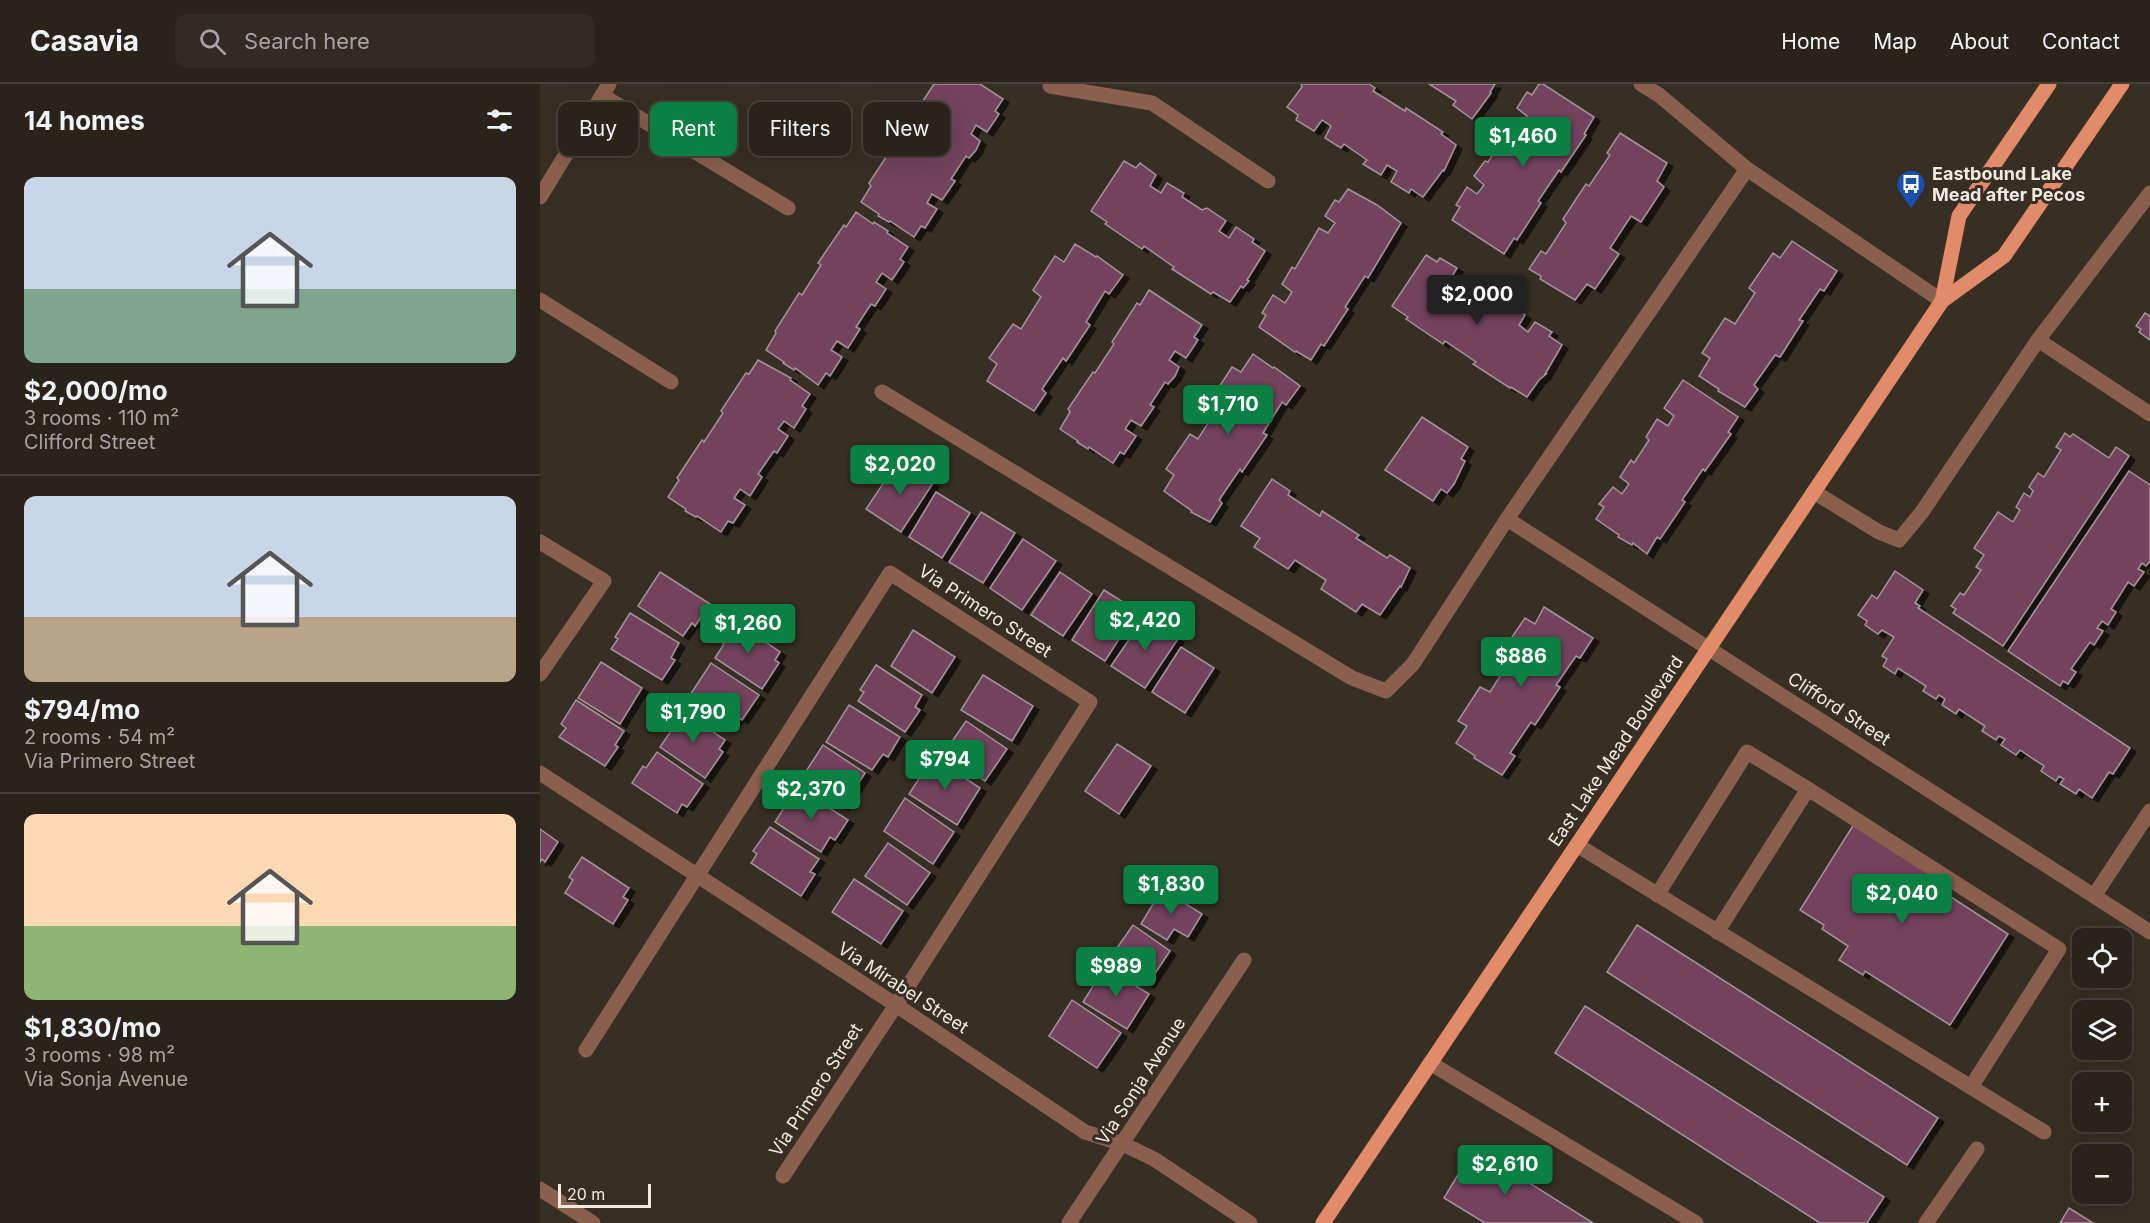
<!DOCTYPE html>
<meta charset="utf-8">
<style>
body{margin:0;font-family:Inter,sans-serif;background:#312b23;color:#f1f3f6;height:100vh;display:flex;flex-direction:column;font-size:22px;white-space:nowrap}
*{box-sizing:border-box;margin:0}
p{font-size:20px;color:#a5a4a2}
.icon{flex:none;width:33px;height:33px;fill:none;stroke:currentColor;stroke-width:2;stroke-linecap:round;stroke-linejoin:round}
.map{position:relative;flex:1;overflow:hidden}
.sheet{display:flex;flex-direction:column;background:#29231a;width:540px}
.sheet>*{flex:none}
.guide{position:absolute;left:18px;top:18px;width:570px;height:54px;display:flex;gap:12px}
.fabs{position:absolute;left:1532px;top:844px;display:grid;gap:12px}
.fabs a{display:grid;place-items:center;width:60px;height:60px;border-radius:12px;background:#29231a;box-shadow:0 6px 24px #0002,0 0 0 2px #454039;font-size:30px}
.scale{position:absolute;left:18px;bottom:15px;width:93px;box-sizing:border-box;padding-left:6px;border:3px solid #f1ebe4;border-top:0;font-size:16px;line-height:21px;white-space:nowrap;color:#f1ebe4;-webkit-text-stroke:4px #372f23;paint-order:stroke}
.price{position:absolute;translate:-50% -51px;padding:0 14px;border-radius:6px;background:#0b8043;color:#fff;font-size:20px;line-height:39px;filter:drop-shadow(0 2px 3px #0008)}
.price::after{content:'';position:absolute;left:50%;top:36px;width:18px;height:14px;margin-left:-9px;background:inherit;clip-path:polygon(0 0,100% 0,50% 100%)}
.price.current{background:#222;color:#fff}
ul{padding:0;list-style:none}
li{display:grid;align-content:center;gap:12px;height:318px;padding:0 24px}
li+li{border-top:2px solid #454039}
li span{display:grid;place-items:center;height:186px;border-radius:12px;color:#555}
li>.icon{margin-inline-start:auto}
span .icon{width:108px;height:108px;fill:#fffc;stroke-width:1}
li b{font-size:26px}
h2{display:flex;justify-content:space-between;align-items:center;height:72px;padding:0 24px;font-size:26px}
.chip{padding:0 21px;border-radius:12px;background:#29231a;box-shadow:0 6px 24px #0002,0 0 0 2px #454039;font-size:21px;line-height:54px}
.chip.current{background:#0b8043;color:#fff}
header{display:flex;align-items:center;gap:36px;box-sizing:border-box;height:84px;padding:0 30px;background:#29231a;border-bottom:2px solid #454039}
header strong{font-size:28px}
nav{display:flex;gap:33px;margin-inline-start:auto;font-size:21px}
.search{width:420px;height:54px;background:#312b23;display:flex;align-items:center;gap:15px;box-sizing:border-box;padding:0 21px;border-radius:12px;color:#a5a4a2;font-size:22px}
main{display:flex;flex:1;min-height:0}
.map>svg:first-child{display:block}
.building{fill:#73425d;stroke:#a3929a;stroke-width:1.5;filter:url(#shadow)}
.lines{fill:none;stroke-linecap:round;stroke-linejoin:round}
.minor{stroke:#8a5f4e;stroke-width:15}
.major{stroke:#e18b68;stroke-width:15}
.labels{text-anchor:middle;stroke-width:6;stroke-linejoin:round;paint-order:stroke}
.poi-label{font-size:18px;font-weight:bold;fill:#f1ebe4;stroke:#372f23;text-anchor:start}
.street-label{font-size:18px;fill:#f1ebe4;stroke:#372f23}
</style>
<header>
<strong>Casavia</strong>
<div class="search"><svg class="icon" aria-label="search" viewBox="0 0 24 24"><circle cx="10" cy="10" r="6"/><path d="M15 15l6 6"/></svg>Search here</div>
<nav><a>Home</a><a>Map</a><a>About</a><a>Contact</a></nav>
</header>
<main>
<section class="sheet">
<h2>14 homes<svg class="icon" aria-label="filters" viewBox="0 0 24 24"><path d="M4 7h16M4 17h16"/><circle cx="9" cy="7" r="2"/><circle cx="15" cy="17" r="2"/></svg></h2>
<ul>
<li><span style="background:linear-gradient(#c9d6e8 60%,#7fa58c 0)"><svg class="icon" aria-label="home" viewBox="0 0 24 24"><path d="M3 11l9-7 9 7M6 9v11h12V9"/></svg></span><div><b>$2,000/mo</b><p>3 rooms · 110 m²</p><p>Clifford Street</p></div></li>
<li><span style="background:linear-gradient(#c9d6e8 65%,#b9a48a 0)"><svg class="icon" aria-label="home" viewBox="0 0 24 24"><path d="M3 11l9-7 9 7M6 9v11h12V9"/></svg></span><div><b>$794/mo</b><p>2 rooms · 54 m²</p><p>Via Primero Street</p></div></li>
<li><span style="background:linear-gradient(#ffd9b3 60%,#8fb573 0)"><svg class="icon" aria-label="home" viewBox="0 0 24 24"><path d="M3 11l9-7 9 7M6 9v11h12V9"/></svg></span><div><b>$1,830/mo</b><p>3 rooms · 98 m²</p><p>Via Sonja Avenue</p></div></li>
</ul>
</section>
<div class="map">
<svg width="1610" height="1139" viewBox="0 0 1610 1139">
<defs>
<filter id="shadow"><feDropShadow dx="6" dy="4" stdDeviation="0" flood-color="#0009"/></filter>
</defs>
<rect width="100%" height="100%" fill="#372f23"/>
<g class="building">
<polygon points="394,0 440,0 463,15 455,27 459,30 447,48 436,41 431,50 440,57 436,66 429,74 426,72 411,95 415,97 402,116 392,110 387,119 397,125 385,144 381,142 374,153 350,137 349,138 338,132 339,130 321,118 331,102 329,99 354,61 356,63 375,34 373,32"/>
<polygon points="761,0 829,0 835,4 833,7 865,27 866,24 903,48 901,50 916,61 904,87 903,86 883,113 871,105 869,109 851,98 857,87 847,81 841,91 823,80 827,76 804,60 801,64 785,54 791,42 782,36 774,47 756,36 758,31 747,23 762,3"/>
<polygon points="889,0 955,0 950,8 951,9 932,35 913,21 916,17"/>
<polygon points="999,0 1003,0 1054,33 1044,50 1046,51 1021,88 1019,86 998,117 1001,119 977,156 974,154 964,170 912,136 920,123 916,121 927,103 937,110 944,101 934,92 945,77 948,78 963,55 959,53 970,35 980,42 987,32 977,24 987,8 992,11"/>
<polygon points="1080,49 1127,79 1117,97 1124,103 1101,138 1091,132 1070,164 1079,170 1055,205 1047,200 1035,216 1000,195 1001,192 989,185 1001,167 1006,170 1026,139 1023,135 1046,100 1049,102 1070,71 1067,69"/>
<polygon points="584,77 596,84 600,79 616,91 610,102 621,109 627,99 644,109 642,113 662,126 667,124 686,137 679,147 689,154 696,143 714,155 712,158 725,167 707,196 709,197 703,204 701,202 690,218 673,208 671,210 632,185 634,183 604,162 602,165 565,140 567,138 551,127"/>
<polygon points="808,105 837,121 861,139 828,194 825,192 805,223 808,225 784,262 781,260 771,276 756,267 755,268 719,243 726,231 722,229 733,211 745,219 752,208 742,200 752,183 755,185 779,144 788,149 795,139 785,132 795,116 799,118"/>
<polygon points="316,128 333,140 334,138 348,147 347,149 368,163 360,175 364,178 352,196 342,189 336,198 346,205 335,222 331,220 316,243 320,245 308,264 297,257 291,266 302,273 290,292 286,289 278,301 255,284 254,286 243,279 244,278 226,266 236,249 235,247 259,209 262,211 281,181 278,179 304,141 306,143"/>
<polygon points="1252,157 1297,187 1284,207 1280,205 1259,236 1263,237 1240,273 1235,271 1214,301 1218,305 1205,323 1178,307 1179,305 1159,292 1170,274 1162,269 1185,234 1195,240 1215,209 1209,204 1233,169 1240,174"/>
<polygon points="535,160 556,173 557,172 583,191 569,210 565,207 546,238 550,241 526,277 523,274 502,305 506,309 494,327 447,297 457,280 449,274 473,240 481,245 501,213 493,206 515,172 524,178"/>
<polygon points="886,171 897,178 900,174 917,184 910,196 921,204 929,193 945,204 943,207 967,221 968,219 985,231 979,241 988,248 995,238 1012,248 1009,252 1022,261 1005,290 1006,290 999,296 987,313 971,303 970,304 933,280 936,278 905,257 903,260 866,235 868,233 852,222"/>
<polygon points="609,206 662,241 654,253 658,256 646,274 635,267 629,276 639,283 635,292 628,300 625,298 610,321 614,323 601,342 591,336 585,345 596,352 584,370 580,368 573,379 549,363 548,365 537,358 538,357 520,345 530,328 528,325 553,288 555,289 574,260 572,258 597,219 600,221"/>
<polygon points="1605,229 1610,232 1610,256 1599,248 1601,245 1596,242"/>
<polygon points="713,270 733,284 734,283 760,302 746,321 742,318 723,349 727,351 702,388 700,385 679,416 682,419 670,438 651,428 652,427 624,407 634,391 626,385 650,350 658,355 678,323 670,317 692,283 701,288"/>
<polygon points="218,276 251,294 250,296 270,310 262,322 266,325 254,344 244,337 238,345 248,352 237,369 234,367 218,390 222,393 210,412 200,405 194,414 205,421 193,439 188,437 181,448 157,432 156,433 145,427 146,425 128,413 139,396 137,394 162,356 164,358 183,329 181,327 206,289 209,290"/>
<polygon points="1143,296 1198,333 1188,348 1191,350 1165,387 1163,385 1142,416 1145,418 1120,455 1117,453 1107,470 1093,459 1092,461 1078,453 1079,451 1056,435 1064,423 1059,420 1073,403 1082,410 1089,400 1080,393 1091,376 1094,379 1109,356 1106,353 1117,335 1128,342 1134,332 1124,324"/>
<polygon points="882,333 928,363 921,375 925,377 914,400 907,409 901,405 893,417 845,386"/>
<polygon points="1525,349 1530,353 1533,350 1569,374 1576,363 1589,372 1463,562 1413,529 1416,525 1411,522 1420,509 1424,511 1441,486 1436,483 1444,471 1434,464 1458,428 1473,438 1480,426 1476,423 1484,409 1490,413 1493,407 1489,403 1498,389 1504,393 1521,366 1516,363"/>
<polygon points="359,376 393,399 361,448 326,425"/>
<polygon points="1589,387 1610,401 1610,477 1606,482 1602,479 1598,485 1604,488 1594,502 1588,498 1571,525 1576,528 1568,541 1562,537 1557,544 1563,547 1554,561 1550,558 1531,585 1536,588 1528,600 1523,597 1520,602 1468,567"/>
<polygon points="732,395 750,407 748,411 780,432 782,427 819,451 816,454 847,474 850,471 870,484 861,503 860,502 840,531 822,520 816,528 781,505 786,496 755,476 748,485 714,463 720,454 701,442"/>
<polygon points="396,408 430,429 402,474 369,453"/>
<polygon points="441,428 475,449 443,499 409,478"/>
<polygon points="483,455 516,477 482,526 450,504"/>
<polygon points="1355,487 1383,506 1375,519 1380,522 1378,524 1590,664 1573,690 1569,688 1552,714 1539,705 1536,710 1520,700 1524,695 1519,692 1516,697 1501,687 1504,682 1480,666 1476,671 1461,661 1465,655 1459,652 1456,656 1442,647 1445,642 1419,625 1416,630 1402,621 1405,615 1399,611 1396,615 1383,607 1386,602 1358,584 1355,590 1343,582 1347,575 1342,572 1354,553 1342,546 1338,550 1325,541 1327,537 1318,531 1332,511 1337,515"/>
<polygon points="120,488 170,520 155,542 152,539 143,552 98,522"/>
<polygon points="520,488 552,510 523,552 491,531"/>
<polygon points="564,506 597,527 565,577 532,556"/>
<polygon points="1004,523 1053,554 1040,574 1036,572 1016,601 1020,603 995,641 991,638 970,669 975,672 962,691 934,674 935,672 916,659 927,642 918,637 940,603 950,608 971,575 961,569 985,534 995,540"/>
<polygon points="90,529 139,559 131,574 135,576 122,596 71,565 78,555 75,553"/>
<polygon points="605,532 638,555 605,604 571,582"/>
<polygon points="195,537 240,568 235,576 239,579 222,605 175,574 184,560 181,558"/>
<polygon points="373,546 415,573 392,609 351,582"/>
<polygon points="641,563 674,584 645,629 612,608"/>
<polygon points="61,578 102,604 80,640 38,614"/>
<polygon points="171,579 219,611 202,636 198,633 193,640 150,611"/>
<polygon points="336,581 382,611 375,623 380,626 365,648 318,617 324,608 320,606"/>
<polygon points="443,591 493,622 472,657 421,626"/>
<polygon points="36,616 84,647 75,661 78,663 65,682 19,653 26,644 21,640"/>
<polygon points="309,621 360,653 348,673 343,670 332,686 286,658"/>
<polygon points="139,625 185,656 179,665 183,668 165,694 120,663 131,647 126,644"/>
<polygon points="426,637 467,665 445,697 404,669"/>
<polygon points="577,660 611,682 579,730 545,707"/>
<polygon points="283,661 325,689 303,723 261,695"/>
<polygon points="117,668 163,700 147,723 142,720 137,729 92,699 103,682 106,684"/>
<polygon points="393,673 440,704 417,741 369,710"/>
<polygon points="261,706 308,736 295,756 290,753 281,768 235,738 252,711 256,714"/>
<polygon points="365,714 414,748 393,780 344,747"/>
<polygon points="1314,740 1402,796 1397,804 1468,850 1410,941 1325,887 1323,891 1299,876 1308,862 1282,845 1284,841 1260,826"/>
<polygon points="230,743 279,775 270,788 275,790 261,812 211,779 217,770 213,767"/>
<polygon points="0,745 18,758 5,778 2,775 0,778"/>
<polygon points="348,759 390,789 367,821 325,792"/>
<polygon points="42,773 89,804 83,813 88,816 73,840 25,809 33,796 29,793"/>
<polygon points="314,795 363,827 341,860 292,828"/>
<polygon points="622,805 662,830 648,853 634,845 627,856 601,840"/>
<polygon points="593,841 630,867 608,900 570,874"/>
<polygon points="1097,841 1398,1034 1367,1081 1067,888"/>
<polygon points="565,883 609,910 587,945 543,918"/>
<polygon points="532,916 581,949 557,984 509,952"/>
<polygon points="1045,922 1344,1113 1327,1139 1280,1139 1015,969"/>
<polygon points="934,1064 1053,1139 945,1139 904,1114"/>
<polygon points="1529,1124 1553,1139 1520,1139"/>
</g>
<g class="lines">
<g class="minor">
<polyline points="1101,0 1119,11 1207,85 1402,217"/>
<polyline points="510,2 612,19 728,97"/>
<polyline points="63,12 248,124"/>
<polyline points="0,113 69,0"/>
<polyline points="0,216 131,298"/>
<polyline points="1498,256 1610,330"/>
<polyline points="342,308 812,594 846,607 873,580 967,435 1207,85"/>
<polyline points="1274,408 1339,448 1359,456 1382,428 1498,256 1610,109"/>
<polyline points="967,435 1610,848"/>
<polyline points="0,458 64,497 0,590"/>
<polyline points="0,689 356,921 545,1048 583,1060 614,1075 710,1139"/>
<polyline points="1037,761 1504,1048"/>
<polyline points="1117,811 1207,668 1268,705"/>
<polyline points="1554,812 1610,727"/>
<polyline points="1177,848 1268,705 1519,865 1431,1003"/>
<polyline points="46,966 350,489 550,618 356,921 243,1092"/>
<polyline points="890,979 1156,1139"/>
<polyline points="0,1105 53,1139"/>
<polyline points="529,1139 704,876"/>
<polyline points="1386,1139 1437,1065"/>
</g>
<g class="major">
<polyline points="1402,217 1419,132 1509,0"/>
<polyline points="783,1139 1402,217 1464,172 1582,0"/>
</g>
</g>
<defs>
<g id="bus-pin" transform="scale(1.5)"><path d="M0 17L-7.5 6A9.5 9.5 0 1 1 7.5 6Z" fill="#1a4fb4" stroke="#372f23"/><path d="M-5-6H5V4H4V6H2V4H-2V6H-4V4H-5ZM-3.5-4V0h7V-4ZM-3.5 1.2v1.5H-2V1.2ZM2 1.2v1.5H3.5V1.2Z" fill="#fff"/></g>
</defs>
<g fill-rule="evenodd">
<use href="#bus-pin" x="1371" y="100"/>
</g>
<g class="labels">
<g class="poi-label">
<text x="1392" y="96">Eastbound Lake<tspan x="1392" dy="21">Mead after Pecos</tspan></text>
</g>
<g class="street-label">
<text transform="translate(445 527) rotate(33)" y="6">Via Primero Street</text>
<text transform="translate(1299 625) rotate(33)" y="6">Clifford Street</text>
<text transform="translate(1076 667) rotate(-56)" y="6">East Lake Mead Boulevard</text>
<text transform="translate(363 904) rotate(33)" y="6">Via Mirabel Street</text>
<text transform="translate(601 997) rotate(-57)" y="6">Via Sonja Avenue</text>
<text transform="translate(276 1006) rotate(-57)" y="6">Via Primero Street</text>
</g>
</g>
</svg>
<div class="fabs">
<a><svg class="icon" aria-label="locate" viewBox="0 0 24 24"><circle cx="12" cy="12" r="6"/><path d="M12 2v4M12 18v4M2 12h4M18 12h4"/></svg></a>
<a><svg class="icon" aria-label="layers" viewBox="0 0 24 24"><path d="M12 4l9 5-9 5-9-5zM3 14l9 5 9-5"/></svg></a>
<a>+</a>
<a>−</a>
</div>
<div class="scale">20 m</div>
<b class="price" style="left:983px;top:84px">$1,460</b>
<b class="price current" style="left:937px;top:242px">$2,000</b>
<b class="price" style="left:688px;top:352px">$1,710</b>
<b class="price" style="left:360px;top:412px">$2,020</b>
<b class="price" style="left:605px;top:568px">$2,420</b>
<b class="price" style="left:208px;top:571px">$1,260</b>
<b class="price" style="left:981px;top:604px">$886</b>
<b class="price" style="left:153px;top:660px">$1,790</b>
<b class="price" style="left:405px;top:707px">$794</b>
<b class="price" style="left:271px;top:737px">$2,370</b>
<b class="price" style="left:631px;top:832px">$1,830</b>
<b class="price" style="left:1362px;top:841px">$2,040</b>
<b class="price" style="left:576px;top:914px">$989</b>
<b class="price" style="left:965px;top:1112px">$2,610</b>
<div class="guide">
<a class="chip">Buy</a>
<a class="chip current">Rent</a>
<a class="chip">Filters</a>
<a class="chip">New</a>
</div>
</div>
</main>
